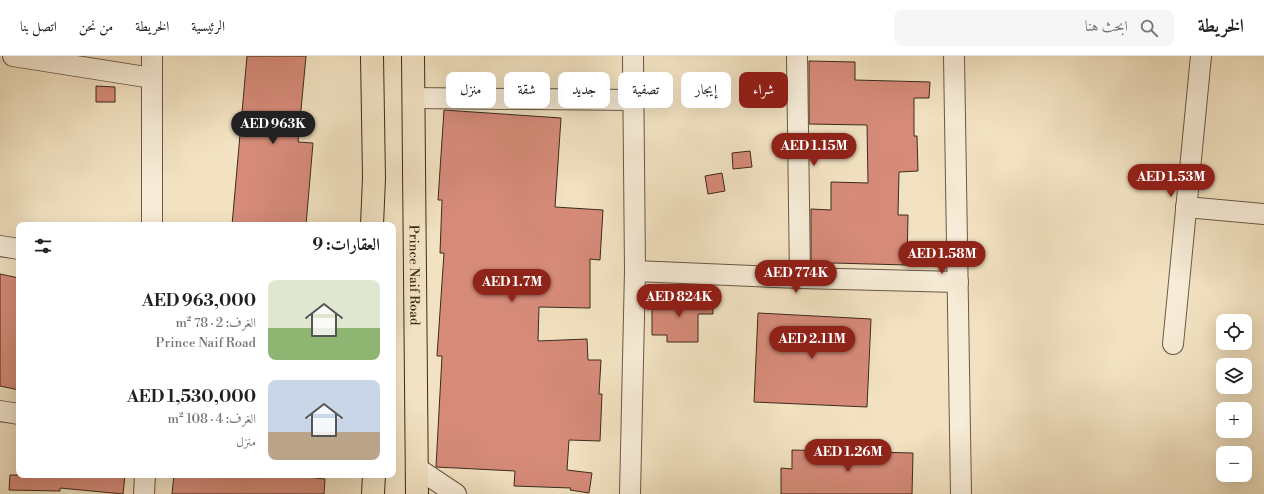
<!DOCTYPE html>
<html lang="ar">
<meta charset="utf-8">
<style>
body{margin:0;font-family:"Libre Bodoni",Amiri,serif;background:#f6f6f6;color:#202124;direction:rtl;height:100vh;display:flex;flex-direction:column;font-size:15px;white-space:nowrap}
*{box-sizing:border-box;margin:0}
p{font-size:13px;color:#757577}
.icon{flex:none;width:22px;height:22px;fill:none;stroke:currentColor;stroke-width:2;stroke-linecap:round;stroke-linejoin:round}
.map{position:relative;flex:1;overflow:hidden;direction:ltr}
.panel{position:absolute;left:16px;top:166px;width:380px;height:256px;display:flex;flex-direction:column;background:#fff;border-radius:8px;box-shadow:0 4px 16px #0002;direction:rtl}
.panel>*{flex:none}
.top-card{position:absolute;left:408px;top:16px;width:380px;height:36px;direction:rtl;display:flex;gap:8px}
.fabs{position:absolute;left:1216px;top:258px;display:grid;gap:8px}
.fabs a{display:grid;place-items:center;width:36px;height:36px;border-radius:8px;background:#fff;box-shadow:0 4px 16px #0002;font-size:20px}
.price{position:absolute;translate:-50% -34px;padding:0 9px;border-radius:14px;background:#8f2418;color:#fff;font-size:13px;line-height:26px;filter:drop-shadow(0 1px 2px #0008)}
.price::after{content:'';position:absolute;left:50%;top:24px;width:12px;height:9px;margin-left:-6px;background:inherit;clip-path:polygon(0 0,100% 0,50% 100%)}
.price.active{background:#222;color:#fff}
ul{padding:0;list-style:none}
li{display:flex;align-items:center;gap:12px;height:100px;padding:0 16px}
li span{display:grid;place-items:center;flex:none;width:112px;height:80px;border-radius:8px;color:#555}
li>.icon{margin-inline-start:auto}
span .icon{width:48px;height:48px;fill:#fffc;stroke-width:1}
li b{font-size:17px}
h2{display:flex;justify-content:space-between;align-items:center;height:48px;padding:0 16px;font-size:17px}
.pill{padding:0 14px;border-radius:8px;background:#fff;box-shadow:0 4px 16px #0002;font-size:14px;line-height:36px}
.pill.active{background:#8f2418;color:#fff}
header{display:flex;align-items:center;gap:24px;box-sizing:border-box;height:56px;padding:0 20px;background:#fff;border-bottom:1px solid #e0e0e0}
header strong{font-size:19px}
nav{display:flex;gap:22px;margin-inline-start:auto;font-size:14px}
.search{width:280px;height:36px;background:#f6f6f6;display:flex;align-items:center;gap:10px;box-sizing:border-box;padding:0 14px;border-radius:8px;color:#757577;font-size:15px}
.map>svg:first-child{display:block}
.building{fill:#d68b79;stroke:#3c2b1c}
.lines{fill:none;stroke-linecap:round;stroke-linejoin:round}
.street-casing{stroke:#6a5945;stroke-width:22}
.primary-casing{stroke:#3c2b1c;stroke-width:24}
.street{stroke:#f7ecd7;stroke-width:20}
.primary{stroke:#f2e2c1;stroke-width:22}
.labels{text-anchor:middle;stroke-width:3;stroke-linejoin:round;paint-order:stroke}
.street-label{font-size:13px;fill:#3c2b1c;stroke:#f7ecd7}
</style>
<header>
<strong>الخريطة</strong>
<div class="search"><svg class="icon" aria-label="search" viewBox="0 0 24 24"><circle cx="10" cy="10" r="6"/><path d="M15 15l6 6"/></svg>ابحث هنا</div>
<nav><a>الرئيسية</a><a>الخريطة</a><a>من نحن</a><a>اتصل بنا</a></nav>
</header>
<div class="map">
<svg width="1264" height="438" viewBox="0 0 1264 438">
<rect width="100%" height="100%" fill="#f2e2c1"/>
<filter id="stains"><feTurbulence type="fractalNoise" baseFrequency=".005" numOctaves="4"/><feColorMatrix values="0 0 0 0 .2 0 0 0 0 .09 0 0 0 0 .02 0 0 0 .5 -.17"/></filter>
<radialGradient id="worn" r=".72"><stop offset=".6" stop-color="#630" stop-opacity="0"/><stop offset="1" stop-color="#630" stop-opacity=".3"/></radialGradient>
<g class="building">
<polygon points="247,0 306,0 298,86 313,87 306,169 232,169"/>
<polygon points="809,5 855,6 855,24 930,26 929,42 914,42 914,80 917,80 918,115 899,116 898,159 908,159 907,209 833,207 833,211 811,211 811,153 831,154 831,126 868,127 867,69 809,68"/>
<polygon points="96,30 115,31 115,46 96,46"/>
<polygon points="444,54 561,62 555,151 603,154 600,204 590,203 590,252 539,251 538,285 587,283 588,304 601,304 599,338 602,338 600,385 569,384 567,414 592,417 589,437 570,434 571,432 514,430 515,415 436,411 442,300 437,300 444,197 440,197 442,144 438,144"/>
<polygon points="750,95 752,111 733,113 732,97"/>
<polygon points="722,117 725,135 708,138 705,120"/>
<polygon points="0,218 19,222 19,334 0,330"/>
<polygon points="652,242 694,242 694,244 713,244 713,258 698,258 698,286 667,286 667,279 652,279"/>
<polygon points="758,257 871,263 867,351 754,346"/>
<polygon points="792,394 913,397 912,438 781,438 781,412 792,413"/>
<polygon points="10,419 125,419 123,438 60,432 60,435 9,434"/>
<polygon points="174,419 287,419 325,423 324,438 172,438"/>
</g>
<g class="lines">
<g class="street-casing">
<g id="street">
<polyline points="13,0 152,22"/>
<polyline points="152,0 152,169"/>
<polyline points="797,0 800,222"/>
<polyline points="954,0 961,438"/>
<polyline points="413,42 633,44"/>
<polyline points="1186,151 1264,158"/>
<polyline points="0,190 19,193"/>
<polyline points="635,215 800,222 958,226"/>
<polyline points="1173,288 1201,0"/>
<polyline points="0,355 19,358"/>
<polyline points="417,412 456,438"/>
<polyline points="144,438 145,419"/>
<polyline points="630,438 635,215 633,0"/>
</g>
</g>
<g class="primary-casing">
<g id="primary">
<polyline points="372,0 374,122 372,169"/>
<path id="s1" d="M 413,0 L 417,438"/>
<polyline points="373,438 374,419"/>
</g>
</g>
<use href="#street" class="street"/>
<use href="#primary" class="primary"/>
</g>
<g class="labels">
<g class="street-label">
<text dy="5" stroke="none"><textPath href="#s1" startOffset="219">Prince Naif Road</textPath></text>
</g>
</g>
<rect width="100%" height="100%" filter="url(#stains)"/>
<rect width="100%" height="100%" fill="url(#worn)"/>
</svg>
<div class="fabs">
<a><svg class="icon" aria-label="locate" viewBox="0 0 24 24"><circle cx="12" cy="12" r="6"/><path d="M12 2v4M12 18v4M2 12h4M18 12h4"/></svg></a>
<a><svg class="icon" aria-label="layers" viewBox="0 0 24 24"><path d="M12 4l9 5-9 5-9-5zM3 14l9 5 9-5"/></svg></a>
<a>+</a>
<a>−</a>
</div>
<b class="price active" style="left:273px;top:89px">AED 963K</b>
<b class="price" style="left:814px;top:111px">AED 1.15M</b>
<b class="price" style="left:1171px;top:142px">AED 1.53M</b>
<b class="price" style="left:942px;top:219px">AED 1.58M</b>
<b class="price" style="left:796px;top:238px">AED 774K</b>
<b class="price" style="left:512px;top:247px">AED 1.7M</b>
<b class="price" style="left:679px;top:262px">AED 824K</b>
<b class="price" style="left:812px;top:304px">AED 2.11M</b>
<b class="price" style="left:848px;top:417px">AED 1.26M</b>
<div class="top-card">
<a class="pill active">شراء</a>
<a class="pill">إيجار</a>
<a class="pill">تصفية</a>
<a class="pill">جديد</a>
<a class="pill">شقة</a>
<a class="pill">منزل</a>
</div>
<section class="panel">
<h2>العقارات: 9<svg class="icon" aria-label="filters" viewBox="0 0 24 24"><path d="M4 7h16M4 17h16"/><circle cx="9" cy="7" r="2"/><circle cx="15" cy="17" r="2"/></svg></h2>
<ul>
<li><span style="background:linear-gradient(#dfe7d0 60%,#8fb573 0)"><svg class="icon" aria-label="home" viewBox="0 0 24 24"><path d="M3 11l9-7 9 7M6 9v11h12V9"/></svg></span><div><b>AED 963,000</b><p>الغرف: 2 · 78 m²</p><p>Prince Naif Road</p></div></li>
<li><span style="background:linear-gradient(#c9d6e8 65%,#b9a48a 0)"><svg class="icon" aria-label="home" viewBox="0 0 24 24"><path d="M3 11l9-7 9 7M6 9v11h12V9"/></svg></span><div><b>AED 1,530,000</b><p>الغرف: 4 · 108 m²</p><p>منزل</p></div></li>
</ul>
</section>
</div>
